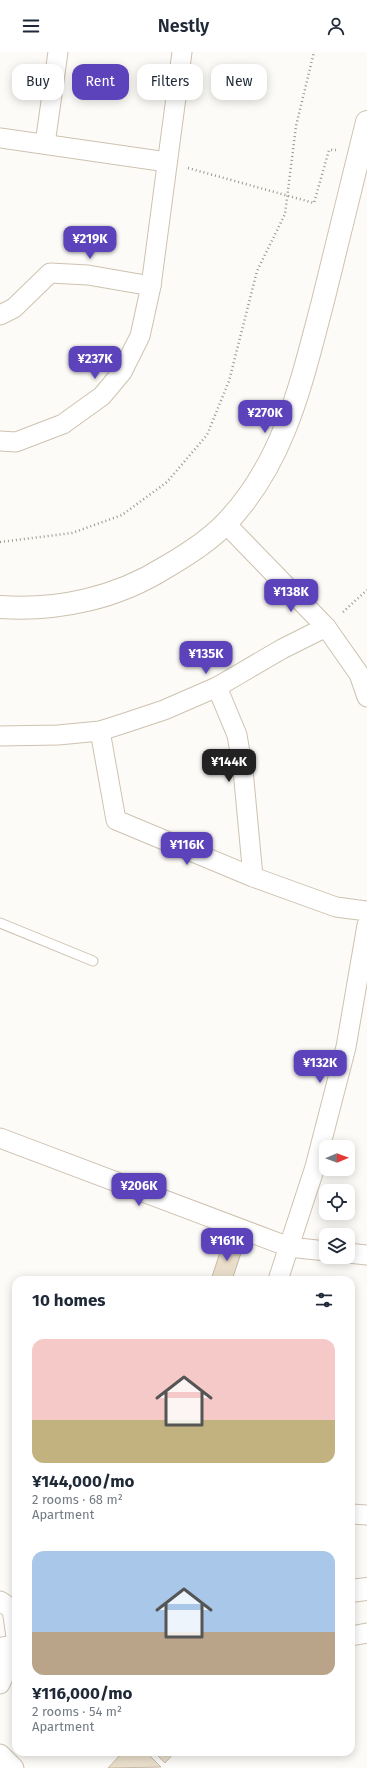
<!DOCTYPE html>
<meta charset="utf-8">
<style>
body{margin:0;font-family:"Fira Sans",sans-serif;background:#f2f2f3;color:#1f2937;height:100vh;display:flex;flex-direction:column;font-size:15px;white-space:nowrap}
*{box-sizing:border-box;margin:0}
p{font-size:13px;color:#747a83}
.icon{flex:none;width:22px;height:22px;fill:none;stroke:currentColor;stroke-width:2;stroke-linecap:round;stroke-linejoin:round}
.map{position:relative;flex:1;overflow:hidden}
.drawer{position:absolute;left:12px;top:1224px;width:343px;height:480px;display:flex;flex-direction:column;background:#fff;border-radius:12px;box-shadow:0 2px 10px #0003}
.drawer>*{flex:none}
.guide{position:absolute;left:12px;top:12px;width:343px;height:36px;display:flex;gap:8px}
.needle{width:26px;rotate:89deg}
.fabs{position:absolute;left:319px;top:1088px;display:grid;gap:8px}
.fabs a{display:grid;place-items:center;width:36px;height:36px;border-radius:8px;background:#fff;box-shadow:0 2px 10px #0003;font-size:20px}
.price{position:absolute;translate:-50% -34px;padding:0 9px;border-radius:8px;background:#5c43bb;color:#fff;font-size:13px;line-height:26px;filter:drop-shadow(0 1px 2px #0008)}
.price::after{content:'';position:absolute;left:50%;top:24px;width:12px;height:9px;margin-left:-6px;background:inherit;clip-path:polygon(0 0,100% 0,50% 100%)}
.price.current{background:#222;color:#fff}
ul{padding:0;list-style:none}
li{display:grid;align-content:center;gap:8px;height:212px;padding:0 20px}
li span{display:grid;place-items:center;height:124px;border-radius:12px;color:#555}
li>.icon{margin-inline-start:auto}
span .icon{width:72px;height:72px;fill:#fffc;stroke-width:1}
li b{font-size:17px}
h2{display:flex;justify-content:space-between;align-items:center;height:48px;padding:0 20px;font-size:17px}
.tag{padding:0 14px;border-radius:12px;background:#fff;box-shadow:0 2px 10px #0003;font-size:14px;line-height:36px}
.tag.current{background:#5c43bb;color:#fff}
header{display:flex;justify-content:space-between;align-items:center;height:52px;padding:0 20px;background:#fff;font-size:18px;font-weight:600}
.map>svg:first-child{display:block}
.building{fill:#eadecb;stroke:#c5b9a7}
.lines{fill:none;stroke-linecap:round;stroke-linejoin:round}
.service-casing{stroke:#cec2b0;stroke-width:11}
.minor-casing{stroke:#cec2b0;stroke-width:21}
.tertiary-casing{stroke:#cec2b0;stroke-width:24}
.path{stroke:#999690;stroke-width:2.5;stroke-dasharray:1 3;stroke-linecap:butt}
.service{stroke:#fff;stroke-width:9}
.minor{stroke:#fff;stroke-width:19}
.tertiary{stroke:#fff;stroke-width:22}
</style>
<header><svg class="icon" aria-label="menu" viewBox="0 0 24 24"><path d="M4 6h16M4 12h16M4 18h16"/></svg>Nestly<svg class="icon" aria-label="person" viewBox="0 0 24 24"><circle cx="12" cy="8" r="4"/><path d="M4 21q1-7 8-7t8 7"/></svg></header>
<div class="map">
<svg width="367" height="1716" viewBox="0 0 367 1716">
<rect width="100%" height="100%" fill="#fdfbf7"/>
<g class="building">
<polygon points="224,1188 243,1195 232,1228 211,1228"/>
<polygon points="123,1700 146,1700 161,1715 108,1716"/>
<polygon points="154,1700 175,1700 165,1711"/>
</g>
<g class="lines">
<g class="service-casing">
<polyline id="service" points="0,871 93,909"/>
</g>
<g class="minor-casing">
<g id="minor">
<polyline points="0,86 167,110"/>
<polyline points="45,92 58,0"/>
<polyline points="0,263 14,256 50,221 88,223 151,234"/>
<polyline points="0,389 16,390 63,372 102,344 122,320 140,284 151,234 182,0"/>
<polyline points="226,472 326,575 359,622 367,645"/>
<polyline points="217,635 237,683 243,718 253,825"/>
<polyline points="100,679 116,768 253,825 336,855 367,859"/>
<polyline points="0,684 58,683 100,679 122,672 164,658 217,635 282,597 326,575"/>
<polyline points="0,1086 289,1195 326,1199"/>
<polyline points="348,1201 367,1203"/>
<polyline points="278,1228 315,1115 346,995 367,873"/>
<polyline points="351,1462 367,1463"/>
<polyline points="0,1549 12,1557 16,1585"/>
<polyline points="351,1584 367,1581"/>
<polyline points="0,1632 16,1596"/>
<polyline points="0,1702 14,1716"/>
</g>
</g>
<g class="tertiary-casing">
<g id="tertiary">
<path d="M 0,555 C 58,559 117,546 166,515 C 185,504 211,487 226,471 C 285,410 302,328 323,249 C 338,189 352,130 367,70"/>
<polyline points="351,1539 367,1537"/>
<polyline points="0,1597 16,1594"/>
</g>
</g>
<g class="path">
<polyline points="188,116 314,151 329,98 336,98"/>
<polyline points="0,490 72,481 122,463 167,430 207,383 229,329 257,219 285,162 296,74 314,0"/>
<polyline points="343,560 367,538"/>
</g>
<use href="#service" class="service"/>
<use href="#minor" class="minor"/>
<use href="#tertiary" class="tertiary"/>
</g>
</svg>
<div class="fabs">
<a><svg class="needle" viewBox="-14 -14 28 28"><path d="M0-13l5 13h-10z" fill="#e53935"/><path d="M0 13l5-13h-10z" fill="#747a83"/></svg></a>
<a><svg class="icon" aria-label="locate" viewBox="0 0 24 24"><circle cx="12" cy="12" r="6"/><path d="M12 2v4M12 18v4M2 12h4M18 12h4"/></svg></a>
<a><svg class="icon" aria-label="layers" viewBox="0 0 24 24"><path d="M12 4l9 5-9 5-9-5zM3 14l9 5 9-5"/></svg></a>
</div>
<b class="price" style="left:90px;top:208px">¥219K</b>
<b class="price" style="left:95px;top:328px">¥237K</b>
<b class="price" style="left:265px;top:382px">¥270K</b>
<b class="price" style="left:291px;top:561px">¥138K</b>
<b class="price" style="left:206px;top:623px">¥135K</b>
<b class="price current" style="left:229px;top:731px">¥144K</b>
<b class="price" style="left:187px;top:814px">¥116K</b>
<b class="price" style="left:320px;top:1032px">¥132K</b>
<b class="price" style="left:139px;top:1155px">¥206K</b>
<b class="price" style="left:227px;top:1210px">¥161K</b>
<div class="guide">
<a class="tag">Buy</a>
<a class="tag current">Rent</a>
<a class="tag">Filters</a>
<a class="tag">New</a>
</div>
<section class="drawer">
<h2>10 homes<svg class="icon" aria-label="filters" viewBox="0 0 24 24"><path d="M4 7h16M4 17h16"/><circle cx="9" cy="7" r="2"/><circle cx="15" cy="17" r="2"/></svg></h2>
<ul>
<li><span style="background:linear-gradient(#f6c9c9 65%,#c2b280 0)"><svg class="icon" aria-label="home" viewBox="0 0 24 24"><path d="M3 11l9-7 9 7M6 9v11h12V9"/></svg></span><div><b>¥144,000/mo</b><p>2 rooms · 68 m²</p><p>Apartment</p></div></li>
<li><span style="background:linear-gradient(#a9c7e8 65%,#b9a48a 0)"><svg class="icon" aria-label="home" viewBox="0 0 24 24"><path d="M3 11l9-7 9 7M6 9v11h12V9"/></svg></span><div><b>¥116,000/mo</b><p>2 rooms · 54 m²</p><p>Apartment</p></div></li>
</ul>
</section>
</div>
